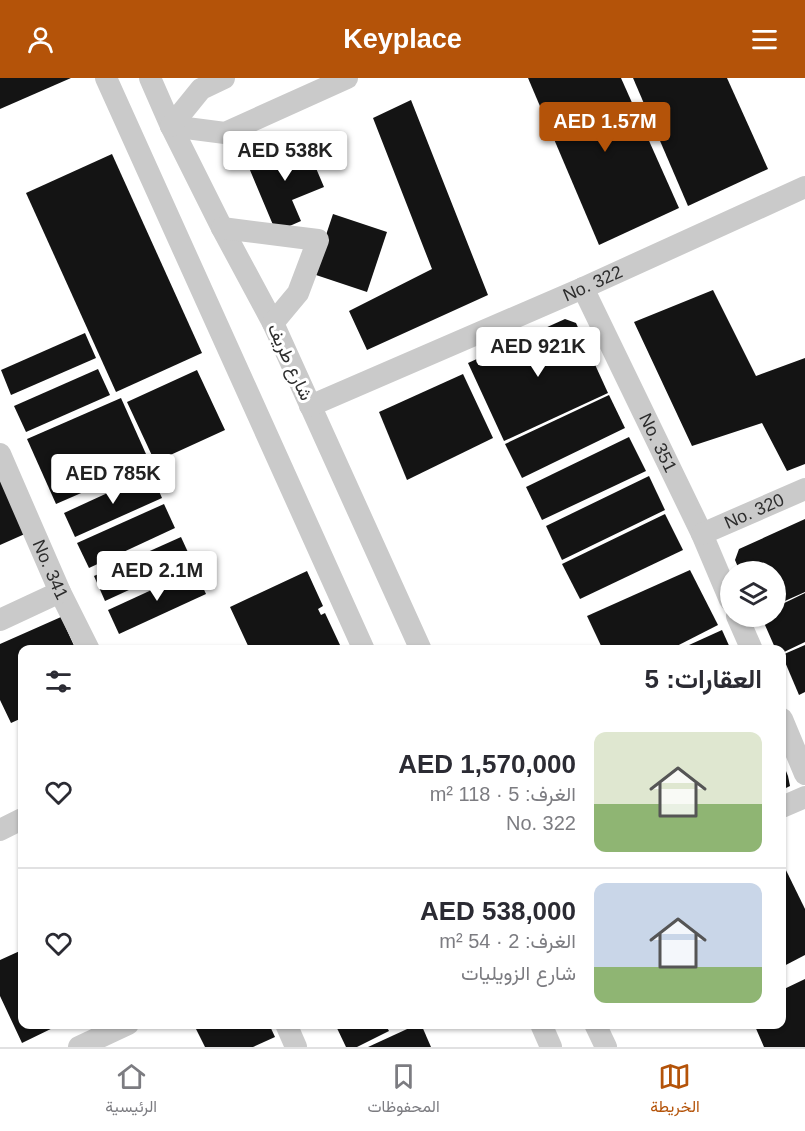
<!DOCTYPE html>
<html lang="ar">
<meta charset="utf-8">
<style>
body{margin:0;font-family:Helvetica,Vazirmatn,sans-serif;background:#f7f7f7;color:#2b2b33;direction:rtl;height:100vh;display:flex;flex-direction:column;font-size:22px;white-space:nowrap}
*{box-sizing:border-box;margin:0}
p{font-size:20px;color:#7c7c81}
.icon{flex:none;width:33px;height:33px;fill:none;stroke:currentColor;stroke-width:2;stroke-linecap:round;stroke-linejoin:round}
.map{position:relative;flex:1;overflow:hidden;direction:ltr}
.drawer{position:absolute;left:18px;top:567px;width:768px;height:384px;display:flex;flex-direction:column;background:#fff;border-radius:12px;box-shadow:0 2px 4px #0004;direction:rtl}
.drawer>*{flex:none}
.buttons{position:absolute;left:720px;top:483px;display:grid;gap:12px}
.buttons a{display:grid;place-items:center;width:66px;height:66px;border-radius:50%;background:#fff;box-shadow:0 2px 4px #0004;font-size:30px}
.price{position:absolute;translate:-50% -51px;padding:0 14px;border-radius:6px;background:#fff;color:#222;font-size:20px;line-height:39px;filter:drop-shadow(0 2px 3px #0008)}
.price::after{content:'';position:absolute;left:50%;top:36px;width:18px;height:14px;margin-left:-9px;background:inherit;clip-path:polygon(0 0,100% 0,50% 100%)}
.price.on{background:#b45309;color:#fff}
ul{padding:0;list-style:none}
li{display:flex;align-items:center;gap:18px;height:150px;padding:0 24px}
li+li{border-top:2px solid #e1e1e2}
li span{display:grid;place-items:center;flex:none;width:168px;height:120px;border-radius:12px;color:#555}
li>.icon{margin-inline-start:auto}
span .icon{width:72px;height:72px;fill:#fffc;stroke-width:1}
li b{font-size:26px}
h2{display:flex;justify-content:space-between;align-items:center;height:72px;padding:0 24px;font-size:26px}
header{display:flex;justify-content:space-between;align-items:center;height:78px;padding:0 24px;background:#b45309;color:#fff;font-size:27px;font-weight:700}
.menu{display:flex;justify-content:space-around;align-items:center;height:84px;border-top:2px solid #e1e1e2;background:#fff;font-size:16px;color:#7c7c81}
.menu a{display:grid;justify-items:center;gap:3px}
.menu .on{color:#b45309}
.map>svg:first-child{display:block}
.building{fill:#141414}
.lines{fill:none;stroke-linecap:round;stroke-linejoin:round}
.minor{stroke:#cacaca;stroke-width:22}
.labels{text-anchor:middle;stroke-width:6;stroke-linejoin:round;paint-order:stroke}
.street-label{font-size:18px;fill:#2d2d2d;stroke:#fff}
</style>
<header><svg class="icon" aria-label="menu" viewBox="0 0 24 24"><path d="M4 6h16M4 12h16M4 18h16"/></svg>Keyplace<svg class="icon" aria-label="person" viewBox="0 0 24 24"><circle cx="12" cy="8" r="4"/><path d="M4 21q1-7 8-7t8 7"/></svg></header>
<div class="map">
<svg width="805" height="969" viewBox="0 0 805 969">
<rect width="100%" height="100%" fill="#fff"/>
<g class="building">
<polygon points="0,0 71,0 0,31"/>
<polygon points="528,0 621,0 679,130 599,167"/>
<polygon points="633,0 727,0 768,91 688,128"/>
<polygon points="411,22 488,217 367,272 349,233 432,191 373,40"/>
<polygon points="304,62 324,109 292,122 301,143 276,154 247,85"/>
<polygon points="112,76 202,275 116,314 26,115"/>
<polygon points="333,136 387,154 367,214 313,196"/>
<polygon points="713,212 756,298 805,280 805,386 787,393 762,345 692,368 634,244"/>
<polygon points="565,241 576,245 608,315 504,363 468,285"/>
<polygon points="85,255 96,280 11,317 1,292"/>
<polygon points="98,291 110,317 26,354 14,328"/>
<polygon points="197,292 225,352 155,384 127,324"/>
<polygon points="463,296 493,360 407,402 379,334"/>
<polygon points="609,317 625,350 522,400 505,366"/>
<polygon points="121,320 150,385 56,426 27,361"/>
<polygon points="629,359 646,393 542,442 526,409"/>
<polygon points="151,395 162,420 75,459 64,435"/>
<polygon points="0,398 27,455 0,467"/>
<polygon points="649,398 665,432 562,482 546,448"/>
<polygon points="164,426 175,450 89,490 77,465"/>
<polygon points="665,436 683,472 580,521 562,486"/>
<polygon points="805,441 805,514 776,527 776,494 740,494 735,482 739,471"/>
<polygon points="181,459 192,483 105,523 94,498"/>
<polygon points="195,492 206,516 119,556 108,532"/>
<polygon points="690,492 718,547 669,572 603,572 587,538"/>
<polygon points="307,493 323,528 318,531 321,537 325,535 340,567 330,572 250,572 230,529"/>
<polygon points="805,515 805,564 782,575 782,572 776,572 761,538 776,538 776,529"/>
<polygon points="61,539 76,572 22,572 22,640 11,645 0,622 0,566"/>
<polygon points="722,552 731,572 678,572"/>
<polygon points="805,567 805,614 799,617 782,577"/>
<polygon points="782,683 788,698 790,708 782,712"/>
<polygon points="782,784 805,831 805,877 782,889"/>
<polygon points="22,872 22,946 61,946 22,965 0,918 0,882"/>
<polygon points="805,901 805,969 764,969 754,946 782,946 782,912"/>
<polygon points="205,946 269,946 275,959 253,969 205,969 196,951"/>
<polygon points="335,946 385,946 389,953 357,969 346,969"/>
<polygon points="418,946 421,946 431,969 368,969"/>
</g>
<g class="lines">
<g class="minor">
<polyline points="106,0 364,572"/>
<polyline points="150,0 171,48 222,150 273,245 421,572"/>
<polyline points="171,48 225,55 347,0"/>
<polyline points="171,48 201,11 224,0"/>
<polyline points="222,150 318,162 298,215 273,245"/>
<path id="s1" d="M 583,210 L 702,456 L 730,522"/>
<path id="s2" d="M 310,328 L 583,210 L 805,109"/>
<path id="s3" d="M 0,376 L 60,514 L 89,572"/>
<path id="s4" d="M 702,456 L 805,411"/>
<polyline points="737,538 752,572"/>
<polyline points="0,542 60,514"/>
<polyline points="782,641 805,696"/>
<polyline points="782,729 805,719"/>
<polyline points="0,752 22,741"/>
<polyline points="286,946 296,969"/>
<polyline points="541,946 551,969"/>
<polyline points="595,946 606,969"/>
<polyline points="79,969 128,946"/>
</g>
</g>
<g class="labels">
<g class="street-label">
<text dy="6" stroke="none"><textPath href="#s2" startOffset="308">No. 322</textPath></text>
<text transform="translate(290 284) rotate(65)" y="6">شارع طريف</text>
<text dy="6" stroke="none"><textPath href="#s1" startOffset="172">No. 351</textPath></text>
<text dy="6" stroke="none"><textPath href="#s4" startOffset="57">No. 320</textPath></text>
<text dy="6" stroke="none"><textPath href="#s3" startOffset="126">No. 341</textPath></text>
</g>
</g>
</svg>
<div class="buttons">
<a><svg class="icon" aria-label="layers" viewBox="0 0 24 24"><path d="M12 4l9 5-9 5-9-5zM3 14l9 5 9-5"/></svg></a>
</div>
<b class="price on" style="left:605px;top:75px">AED 1.57M</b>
<b class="price" style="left:285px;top:104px">AED 538K</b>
<b class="price" style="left:538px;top:300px">AED 921K</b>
<b class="price" style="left:113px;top:427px">AED 785K</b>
<b class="price" style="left:157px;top:524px">AED 2.1M</b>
<section class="drawer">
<h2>العقارات: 5<svg class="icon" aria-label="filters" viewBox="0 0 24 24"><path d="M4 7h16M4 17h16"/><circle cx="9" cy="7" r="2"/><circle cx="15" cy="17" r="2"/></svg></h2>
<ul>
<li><span style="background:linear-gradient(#dfe7d0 60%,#8fb573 0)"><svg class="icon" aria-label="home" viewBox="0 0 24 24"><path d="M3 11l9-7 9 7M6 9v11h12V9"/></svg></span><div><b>AED 1,570,000</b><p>الغرف: 5 · 118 m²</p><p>No. 322</p></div><svg class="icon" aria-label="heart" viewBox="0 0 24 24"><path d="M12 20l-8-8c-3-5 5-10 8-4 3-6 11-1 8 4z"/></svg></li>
<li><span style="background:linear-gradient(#c9d6e8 70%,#8fb573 0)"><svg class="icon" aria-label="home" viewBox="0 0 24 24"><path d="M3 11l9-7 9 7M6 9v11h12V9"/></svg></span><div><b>AED 538,000</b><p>الغرف: 2 · 54 m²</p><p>شارع الزويليات</p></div><svg class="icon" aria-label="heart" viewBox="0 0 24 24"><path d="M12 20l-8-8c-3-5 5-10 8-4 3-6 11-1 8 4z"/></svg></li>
</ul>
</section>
</div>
<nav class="menu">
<a class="on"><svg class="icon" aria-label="map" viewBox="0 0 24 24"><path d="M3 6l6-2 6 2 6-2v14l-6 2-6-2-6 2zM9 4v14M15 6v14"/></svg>الخريطة</a>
<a><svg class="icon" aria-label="saved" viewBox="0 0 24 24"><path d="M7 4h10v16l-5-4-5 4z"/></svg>المحفوظات</a>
<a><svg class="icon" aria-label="home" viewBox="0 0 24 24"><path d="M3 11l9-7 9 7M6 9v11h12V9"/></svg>الرئيسية</a>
</nav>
